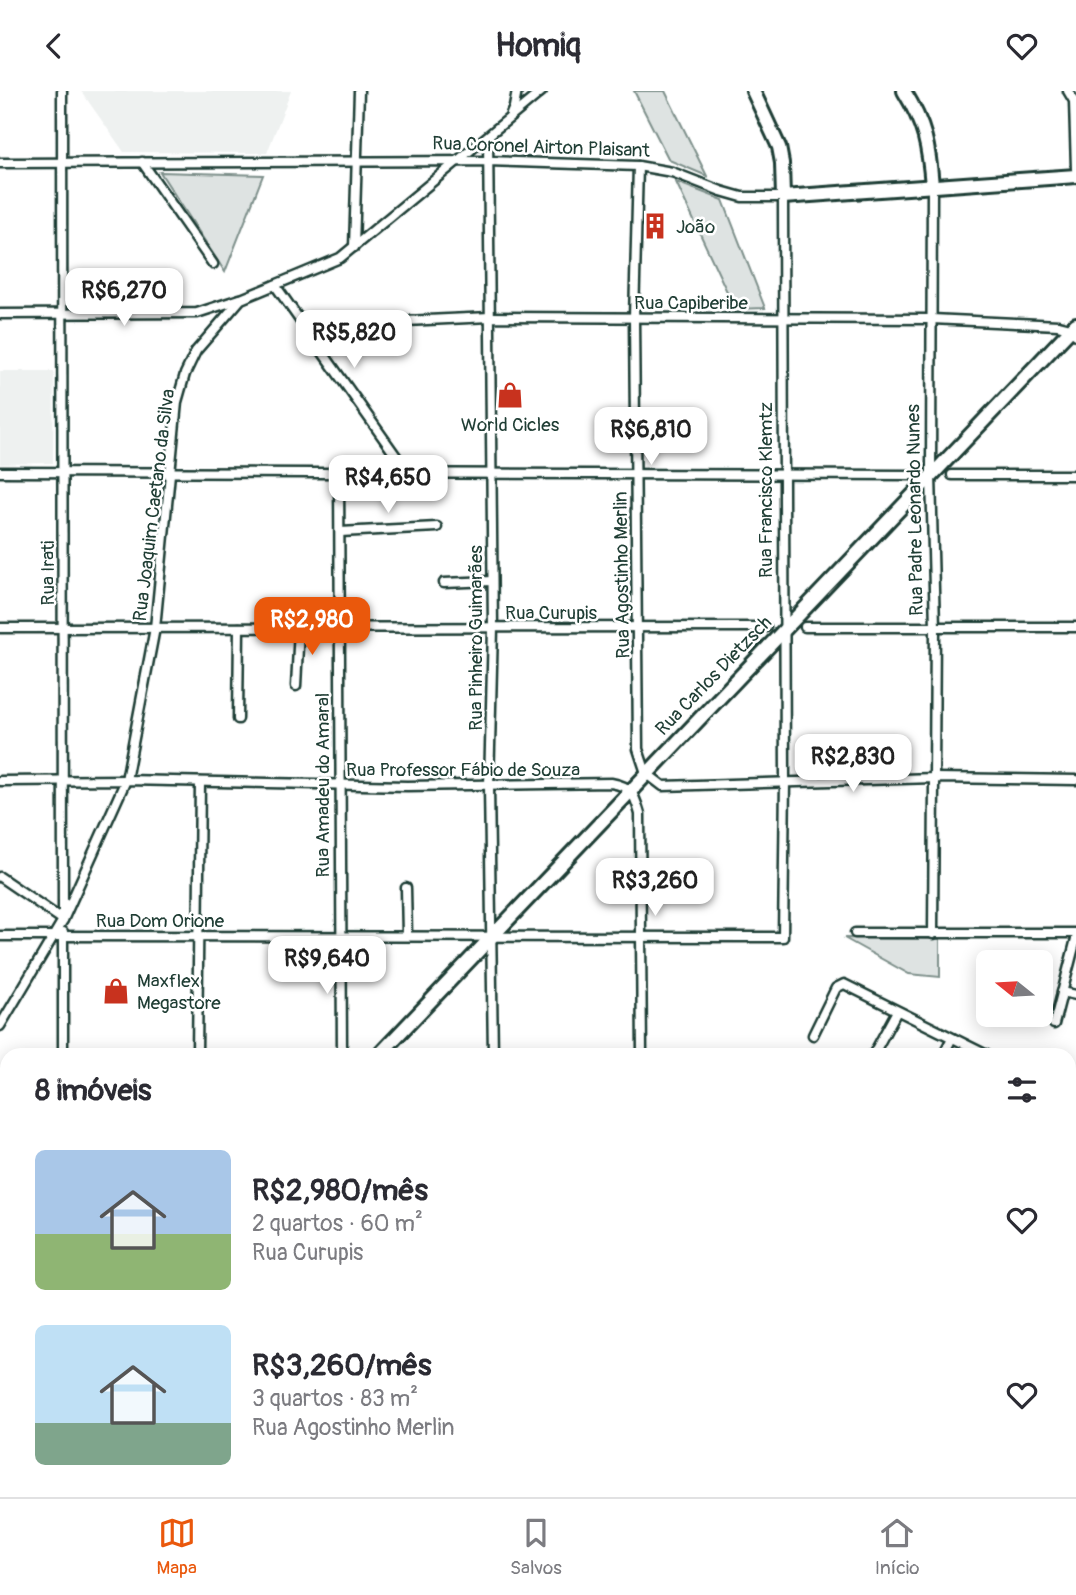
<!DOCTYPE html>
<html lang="pt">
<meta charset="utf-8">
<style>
body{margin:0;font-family:Pangolin,sans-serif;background:#f2f2f3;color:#2b2b33;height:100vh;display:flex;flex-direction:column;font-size:26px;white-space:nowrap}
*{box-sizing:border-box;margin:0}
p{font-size:23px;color:#7c7c81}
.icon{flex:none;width:38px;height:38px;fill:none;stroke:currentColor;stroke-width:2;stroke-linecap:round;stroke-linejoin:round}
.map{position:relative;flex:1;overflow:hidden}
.details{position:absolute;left:0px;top:957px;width:1076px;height:450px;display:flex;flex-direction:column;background:#fff;border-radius:21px 21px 0 0;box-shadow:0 4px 18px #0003}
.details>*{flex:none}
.needle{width:46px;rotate:288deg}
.controls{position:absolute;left:976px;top:859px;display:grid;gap:14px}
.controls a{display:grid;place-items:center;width:77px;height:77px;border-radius:10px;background:#fff;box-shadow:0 4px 18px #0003;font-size:35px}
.price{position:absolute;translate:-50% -60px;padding:0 16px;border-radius:14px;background:#fff;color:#222;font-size:23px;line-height:46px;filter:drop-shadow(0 2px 4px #0008)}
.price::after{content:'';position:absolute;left:50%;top:42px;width:21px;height:16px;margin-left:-10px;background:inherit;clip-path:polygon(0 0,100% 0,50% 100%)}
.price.current{background:#ea580c;color:#fff}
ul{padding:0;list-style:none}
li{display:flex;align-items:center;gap:21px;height:175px;padding:0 35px}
li span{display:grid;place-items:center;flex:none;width:196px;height:140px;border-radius:10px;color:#555}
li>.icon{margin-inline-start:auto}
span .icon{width:84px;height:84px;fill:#fffc;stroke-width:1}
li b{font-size:30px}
h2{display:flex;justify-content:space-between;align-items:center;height:84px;padding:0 35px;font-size:30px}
header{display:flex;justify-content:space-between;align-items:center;height:91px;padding:0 35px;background:#fff;font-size:32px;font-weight:700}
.dock{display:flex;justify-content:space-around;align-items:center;height:98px;border-top:2px solid #e1e1e2;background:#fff;font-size:19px;color:#7c7c81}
.dock a{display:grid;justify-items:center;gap:4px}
.dock .current{color:#ea580c}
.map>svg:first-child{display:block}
.built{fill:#eef1f0}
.green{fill:#dee3e2;stroke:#7e908b;stroke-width:2}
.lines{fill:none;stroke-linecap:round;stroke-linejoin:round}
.street-casing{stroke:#1f3d34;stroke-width:13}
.secondary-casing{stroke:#1f3d34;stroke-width:18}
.street{stroke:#fff;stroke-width:8}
.secondary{stroke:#fff;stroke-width:12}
.labels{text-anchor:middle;stroke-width:5;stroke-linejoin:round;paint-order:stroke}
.street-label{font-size:19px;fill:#1f3d34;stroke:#fff}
.poi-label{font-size:19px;fill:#1f3d34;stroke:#fff;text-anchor:start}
</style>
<header><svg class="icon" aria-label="back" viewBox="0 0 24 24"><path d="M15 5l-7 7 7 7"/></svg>Homiq<svg class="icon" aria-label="heart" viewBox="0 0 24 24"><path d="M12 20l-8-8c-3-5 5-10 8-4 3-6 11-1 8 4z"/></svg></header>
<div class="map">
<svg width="1076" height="1406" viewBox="0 0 1076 1406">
<rect width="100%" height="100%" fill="#fff"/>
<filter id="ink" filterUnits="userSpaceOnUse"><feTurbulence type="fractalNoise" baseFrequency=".0143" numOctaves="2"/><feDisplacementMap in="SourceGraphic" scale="14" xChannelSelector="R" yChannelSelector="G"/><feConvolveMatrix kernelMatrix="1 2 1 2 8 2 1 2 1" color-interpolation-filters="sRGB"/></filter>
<g filter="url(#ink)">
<g class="built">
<polygon points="81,0 291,0 267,62 124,61"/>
<polygon points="0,280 54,280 53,372 0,373"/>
</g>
<g class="green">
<polygon points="634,0 665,0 707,85 669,69"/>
<polygon points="160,81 263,84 225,181"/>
<polygon points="676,91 723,109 765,217 735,218"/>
<polygon points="844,847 940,848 940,886 909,883"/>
</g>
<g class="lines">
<g class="street-casing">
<g id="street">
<polyline points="62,0 63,825"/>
<polyline points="1068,0 1074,10 1076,78"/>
<polyline points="511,23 514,16 517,0"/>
<polyline points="488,46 493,537 489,695 493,964"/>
<polyline points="142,71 213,173"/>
<polyline points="0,72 487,70 638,75 672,81 721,100 742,106 783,106 785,690 783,846 0,845"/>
<polyline points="638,75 634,227 638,658 646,682 663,695 935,687 1076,689"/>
<polyline points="932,95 931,384 935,536 933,843"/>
<polyline points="354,156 359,0"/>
<polyline points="275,194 408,382"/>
<polyline points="0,223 197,222 240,208"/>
<polyline points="312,246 364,232 490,226 932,228 1058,234 1066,236 1076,244"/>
<polyline points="0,381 914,384"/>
<polyline points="339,382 342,964"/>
<polyline points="952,384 1076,384"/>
<polyline points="340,441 437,436"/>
<polyline points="444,492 492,490"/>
<polyline points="805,536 1076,536"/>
<polyline points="0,537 766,536"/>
<polyline points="296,595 299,537"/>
<polyline points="238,628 239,537"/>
<path d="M 0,690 L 126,689 L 407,695 L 611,692 C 633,696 634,703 640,723 L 642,964"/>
<polyline points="0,786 63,829"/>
<polyline points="406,797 407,844"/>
<polyline points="63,841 63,964"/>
<polyline points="855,842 1076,842"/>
<polyline points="1062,901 1076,904"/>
<polyline points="1054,933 1076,848"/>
<polyline points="0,935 63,829 126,689 155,537 177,311 185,283 196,260 241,208 340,167 542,0"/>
<polyline points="813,944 836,897 844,893 987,964"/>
<polyline points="197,964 200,691"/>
<polyline points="873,964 897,920"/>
<polyline points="943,964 952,947"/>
<polyline points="0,998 7,998"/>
<polyline points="1069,1005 1076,1008"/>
<polyline points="1069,1045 1076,1038"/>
<polyline points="1069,1137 1076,1129"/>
<polyline points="0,1155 7,1155"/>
<polyline points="0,1306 7,1306"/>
<polyline points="62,1400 63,1406"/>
<polyline points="575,1400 579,1406"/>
<polyline points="678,1400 682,1406"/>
<polyline points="793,1400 797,1406"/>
<polyline points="940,1400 945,1406"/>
<polyline points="1016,1400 1026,1406"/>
<polyline points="194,1406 194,1400"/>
<polyline points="666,1406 675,1400"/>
</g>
</g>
<g class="secondary-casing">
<g id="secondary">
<polyline points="753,0 779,56 782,72 783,106 1076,85"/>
<path d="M 904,0 C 925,34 929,56 932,95"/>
<polyline points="379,964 1076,233"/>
<polyline points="1069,1233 1076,1239"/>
<polyline points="1069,1283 1076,1276"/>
<polyline points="339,1406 340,1400"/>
<polyline points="985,1406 989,1400"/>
</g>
</g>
<use href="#street" class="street"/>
<use href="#secondary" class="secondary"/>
</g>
</g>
<defs>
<g id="building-bare" transform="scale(2.1)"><path d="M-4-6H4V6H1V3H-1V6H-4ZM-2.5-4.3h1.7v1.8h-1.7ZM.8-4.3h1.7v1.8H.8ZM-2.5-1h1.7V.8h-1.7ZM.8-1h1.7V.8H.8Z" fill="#c8321e" stroke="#fff" stroke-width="2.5" paint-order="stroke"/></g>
<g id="shop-bare" transform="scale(2.1)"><path d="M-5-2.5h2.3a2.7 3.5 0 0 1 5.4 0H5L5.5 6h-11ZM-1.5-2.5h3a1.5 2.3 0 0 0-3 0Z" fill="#c8321e" stroke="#fff" stroke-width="2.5" paint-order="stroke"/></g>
</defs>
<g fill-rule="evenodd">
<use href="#building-bare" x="655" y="135"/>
<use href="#shop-bare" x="510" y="304"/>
<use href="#shop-bare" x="116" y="900"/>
</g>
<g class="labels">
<g class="street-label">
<text transform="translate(541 55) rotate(2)" y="7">Rua Coronel Airton Plaisant</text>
<text x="691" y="218">Rua Capiberibe</text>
<text transform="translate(765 399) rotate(-90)" y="7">Rua Francisco Klemtz</text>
<text transform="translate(153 414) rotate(-83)" y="7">Rua Joaquim Caetano da Silva</text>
<text transform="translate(914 419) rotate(-91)" y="7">Rua Padre Leonardo Nunes</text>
<text transform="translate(47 482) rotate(-90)" y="7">Rua Irati</text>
<text transform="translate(621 484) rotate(-91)" y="7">Rua Agostinho Merlin</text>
<text x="551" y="528">Rua Curupis</text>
<text transform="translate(475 547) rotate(-90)" y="7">Rua Pinheiro Guimarães</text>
<text transform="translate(713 584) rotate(-46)" y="7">Rua Carlos Dietzsch</text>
<text x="463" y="685">Rua Professor Fábio de Souza</text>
<text transform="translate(322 694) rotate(-90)" y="7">Rua Amadeu do Amaral</text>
<text x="160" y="836">Rua Dom Orione</text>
</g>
<g class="poi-label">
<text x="676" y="142">João</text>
<text x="510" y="340" text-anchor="middle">World Cicles</text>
<text x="137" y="896">Maxflex<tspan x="137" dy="22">Megastore</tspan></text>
</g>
</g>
</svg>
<div class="controls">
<a><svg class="needle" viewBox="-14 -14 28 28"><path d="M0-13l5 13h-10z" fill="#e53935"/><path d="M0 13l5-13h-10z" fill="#7c7c81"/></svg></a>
</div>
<b class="price" style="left:124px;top:237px">R$6,270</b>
<b class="price" style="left:354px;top:279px">R$5,820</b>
<b class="price" style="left:651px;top:376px">R$6,810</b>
<b class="price" style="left:388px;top:424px">R$4,650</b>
<b class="price current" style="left:312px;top:566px">R$2,980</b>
<b class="price" style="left:853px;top:703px">R$2,830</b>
<b class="price" style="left:655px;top:827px">R$3,260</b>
<b class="price" style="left:327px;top:905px">R$9,640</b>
<section class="details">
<h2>8 imóveis<svg class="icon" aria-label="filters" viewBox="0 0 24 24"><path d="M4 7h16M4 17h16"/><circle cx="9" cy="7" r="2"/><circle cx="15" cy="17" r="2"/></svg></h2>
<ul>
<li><span style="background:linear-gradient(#a9c7e8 60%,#8fb573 0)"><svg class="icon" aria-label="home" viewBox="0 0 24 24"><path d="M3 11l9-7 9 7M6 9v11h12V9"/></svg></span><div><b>R$2,980/mês</b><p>2 quartos · 60 m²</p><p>Rua Curupis</p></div><svg class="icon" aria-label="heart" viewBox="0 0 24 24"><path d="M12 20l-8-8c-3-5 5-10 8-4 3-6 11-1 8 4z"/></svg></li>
<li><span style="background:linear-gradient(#bfe0f5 70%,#7fa58c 0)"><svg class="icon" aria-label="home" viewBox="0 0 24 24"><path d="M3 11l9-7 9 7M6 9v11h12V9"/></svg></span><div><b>R$3,260/mês</b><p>3 quartos · 83 m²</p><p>Rua Agostinho Merlin</p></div><svg class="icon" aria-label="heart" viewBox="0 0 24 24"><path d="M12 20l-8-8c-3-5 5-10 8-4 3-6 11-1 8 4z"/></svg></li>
</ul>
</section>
</div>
<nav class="dock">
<a class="current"><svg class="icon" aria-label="map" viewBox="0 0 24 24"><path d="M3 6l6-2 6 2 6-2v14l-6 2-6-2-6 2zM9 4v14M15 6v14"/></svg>Mapa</a>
<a><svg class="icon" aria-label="saved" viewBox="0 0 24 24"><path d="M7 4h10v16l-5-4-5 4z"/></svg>Salvos</a>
<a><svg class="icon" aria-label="home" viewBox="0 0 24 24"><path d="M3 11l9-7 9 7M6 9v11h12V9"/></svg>Início</a>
</nav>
